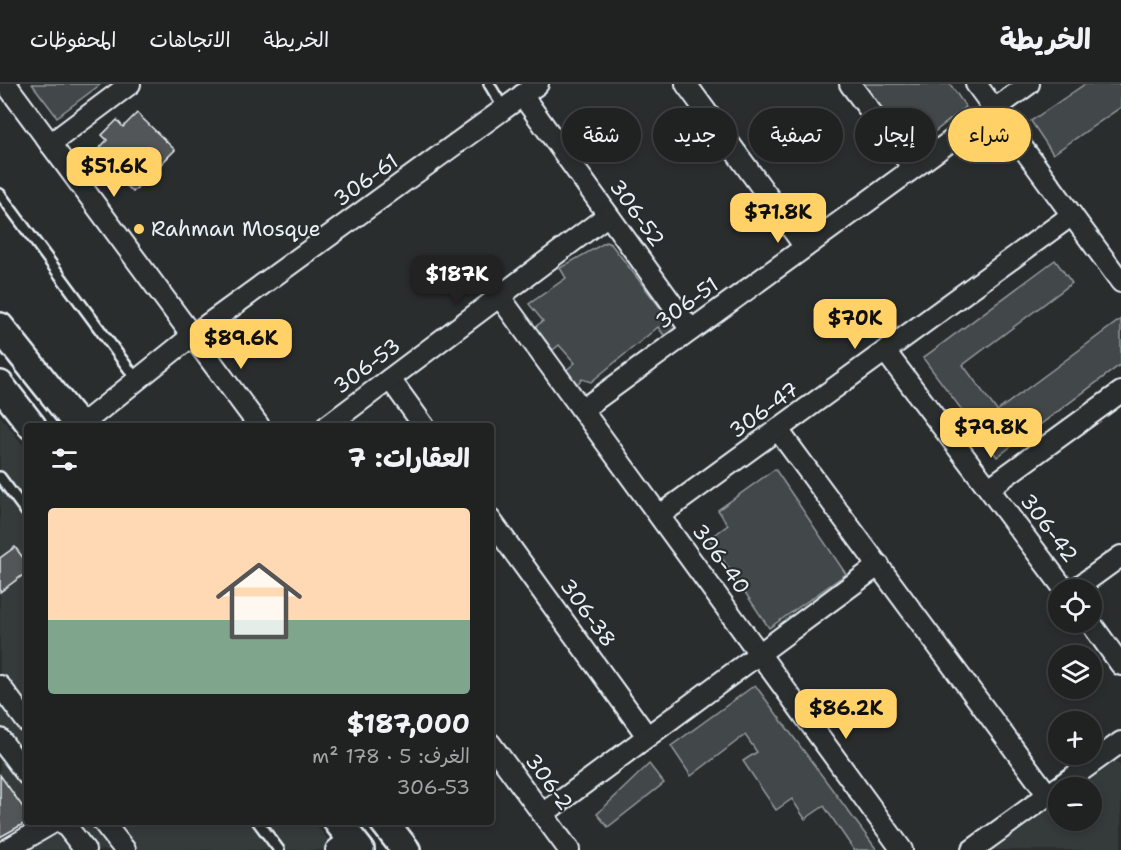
<!DOCTYPE html>
<html lang="ar">
<meta charset="utf-8">
<style>
body{margin:0;font-family:"Shantell Sans","Playpen Sans Arabic",sans-serif;background:#282a2a;color:#f1f3f6;direction:rtl;height:100vh;display:flex;flex-direction:column;font-size:22px;white-space:nowrap}
*{box-sizing:border-box;margin:0}
p{font-size:20px;color:#a2a4a5}
.icon{flex:none;width:33px;height:33px;fill:none;stroke:currentColor;stroke-width:2;stroke-linecap:round;stroke-linejoin:round}
.map{position:relative;flex:1;overflow:hidden;direction:ltr}
.sheet{position:absolute;left:24px;top:339px;width:470px;height:402px;display:flex;flex-direction:column;background:#202222;border-radius:6px;box-shadow:0 3px 9px #0003,0 0 0 2px #3d3f40;direction:rtl}
.sheet>*{flex:none}
.guide{position:absolute;left:512px;top:24px;width:519px;height:54px;direction:rtl;display:flex;gap:12px}
.controls{position:absolute;left:1048px;top:495px;display:grid;gap:12px}
.controls a{display:grid;place-items:center;width:54px;height:54px;border-radius:50%;background:#202222;box-shadow:0 3px 9px #0003,0 0 0 2px #3d3f40;font-size:30px}
.price{position:absolute;translate:-50% -51px;padding:0 14px;border-radius:12px;background:#ffd166;color:#111;font-size:20px;line-height:39px;filter:drop-shadow(0 2px 3px #0008)}
.price::after{content:'';position:absolute;left:50%;top:36px;width:18px;height:14px;margin-left:-9px;background:inherit;clip-path:polygon(0 0,100% 0,50% 100%)}
.price.current{background:#222;color:#fff}
ul{padding:0;list-style:none}
li{display:grid;align-content:center;gap:12px;height:318px;padding:0 24px}
li span{display:grid;place-items:center;height:186px;border-radius:6px;color:#555}
li>.icon{margin-inline-start:auto}
span .icon{width:108px;height:108px;fill:#fffc;stroke-width:1}
li b{font-size:26px}
h2{display:flex;justify-content:space-between;align-items:center;height:72px;padding:0 24px;font-size:26px}
.tag{padding:0 21px;border-radius:27px;background:#202222;box-shadow:0 3px 9px #0003,0 0 0 2px #3d3f40;font-size:21px;line-height:54px}
.tag.current{background:#ffd166;color:#111}
header{display:flex;align-items:center;gap:36px;box-sizing:border-box;height:84px;padding:0 30px;background:#202222;border-bottom:2px solid #3d3f40}
header strong{font-size:28px}
nav{display:flex;gap:33px;margin-inline-start:auto;font-size:21px}
.map>svg:first-child{display:block}
.built{fill:#363a3b}
.green{fill:#424648;stroke:#959ca0;stroke-width:1.5}
.building{fill:#535759;stroke:#e8f1f8;stroke-width:1.5}
.lines{fill:none;stroke-linecap:round;stroke-linejoin:round}
.lane-casing{stroke:#e8f1f8;stroke-width:14}
.street-casing{stroke:#e8f1f8;stroke-width:24}
.secondary-casing{stroke:#e8f1f8;stroke-width:32}
.lane{stroke:#2a2d2e;stroke-width:9}
.street{stroke:#2a2d2e;stroke-width:20}
.secondary{stroke:#2a2d2e;stroke-width:27}
.poi-dot{fill:#ffd166;stroke:#2a2d2e;stroke-width:2}
.labels{text-anchor:middle;stroke-width:4.5;stroke-linejoin:round;paint-order:stroke}
.street-label{font-size:21px;fill:#e8f1f8;stroke:#2a2d2e}
.poi-label{font-size:21px;fill:#e8f1f8;stroke:#2a2d2e;text-anchor:start}
</style>
<header>
<strong>الخريطة</strong>
<nav><a>الخريطة</a><a>الاتجاهات</a><a>المحفوظات</a></nav>
</header>
<div class="map">
<svg width="1121" height="766" viewBox="0 0 1121 766">
<rect width="100%" height="100%" fill="#2a2d2e"/>
<filter id="ink" filterUnits="userSpaceOnUse"><feTurbulence type="fractalNoise" baseFrequency=".0167" numOctaves="2"/><feDisplacementMap in="SourceGraphic" scale="12" xChannelSelector="R" yChannelSelector="G"/><feConvolveMatrix kernelMatrix="1 2 1 2 8 2 1 2 1" color-interpolation-filters="sRGB"/></filter>
<g filter="url(#ink)">
<g class="built">
<polygon points="0,332 27,366 27,738 314,738 336,766 0,766"/>
<polygon points="1116,677 1121,683 1121,766 993,766 1059,718 1059,736 1092,736 1092,704 1079,703"/>
</g>
<g class="green">
<polygon points="32,0 101,0 57,33"/>
<polygon points="861,0 950,0 966,23 909,68"/>
<polygon points="1085,0 1121,0 1121,23 1053,70 1031,37"/>
<polygon points="606,158 611,160 676,244 666,254 658,243 591,298 582,295 573,304 564,288 575,279 559,261 553,266 535,243 543,237 529,220 566,194 560,184"/>
<polygon points="1055,176 1072,199 963,281 997,327 1121,235 1121,280 997,373 923,274"/>
<polygon points="775,385 846,490 769,544 709,455 728,441 718,426"/>
<polygon points="755,601 877,766 854,766 824,722 805,735 792,715 776,726 743,677 757,668 745,651 691,692 671,662"/>
<polygon points="649,680 664,699 608,743 597,730"/>
</g>
<g class="building">
<polygon points="137,29 175,66 133,108 94,70 107,56 102,51 117,36 123,43"/>
<polygon points="15,463 27,479 27,488 0,508 0,474"/>
<polygon points="0,691 27,729 27,738 0,753"/>
</g>
<g class="lines">
<g class="lane-casing">
<g id="lane">
<polyline points="489,0 504,25"/>
<polyline points="0,110 137,296"/>
<polyline points="0,393 27,429"/>
<polyline points="258,738 279,766"/>
</g>
</g>
<g class="street-casing">
<g id="street">
<polyline points="6,0 259,342"/>
<polyline points="686,0 805,163"/>
<polyline points="850,0 913,84"/>
<polyline points="976,0 1121,198"/>
<polyline points="522,11 691,246"/>
<polyline points="50,60 130,0"/>
<polyline points="500,213 902,766"/>
<polyline points="885,267 1065,506"/>
<polyline points="390,295 424,342"/>
<polyline points="583,325 1029,0"/>
<polyline points="80,342 193,251 538,0"/>
<polyline points="327,342 608,131"/>
<polyline points="778,346 1048,711"/>
<polyline points="989,404 1121,308"/>
<polyline points="660,431 1072,131"/>
<polyline points="490,435 647,652"/>
<polyline points="1074,506 1121,472"/>
<polyline points="1090,538 1121,581"/>
<polyline points="0,602 27,638"/>
<polyline points="0,655 27,691"/>
<polyline points="490,659 569,766"/>
<polyline points="543,730 879,481"/>
<polyline points="63,738 85,766"/>
<polyline points="103,738 125,766"/>
<polyline points="6,766 54,738"/>
<polyline points="336,766 351,755"/>
<polyline points="972,766 1121,658"/>
</g>
</g>
<g class="secondary-casing">
<g id="secondary">
<polyline points="0,243 79,342"/>
<polyline points="0,301 32,342"/>
<polyline points="338,738 360,766"/>
<polyline points="384,738 406,766"/>
</g>
</g>
<use href="#lane" class="lane"/>
<use href="#street" class="street"/>
<use href="#secondary" class="secondary"/>
</g>
</g>
<circle class="poi-dot" cx="139" cy="145" r="6"/>
<g class="labels">
<g class="street-label">
<text transform="translate(366 96) rotate(-36)" y="7">306-61</text>
<text transform="translate(637 129) rotate(54)" y="7">306-52</text>
<text transform="translate(687 219) rotate(-36)" y="7">306-51</text>
<text transform="translate(367 282) rotate(-37)" y="7">306-53</text>
<text transform="translate(764 326) rotate(-36)" y="7">306-47</text>
<text transform="translate(1049 444) rotate(53)" y="7">306-42</text>
<text transform="translate(721 475) rotate(54)" y="7">306-40</text>
<text transform="translate(588 529) rotate(54)" y="7">306-38</text>
<text transform="translate(549 698) rotate(54)" y="7">306-2</text>
</g>
<g class="poi-label">
<text x="151" y="152">Rahman Mosque</text>
</g>
</g>
</svg>
<div class="controls">
<a><svg class="icon" aria-label="locate" viewBox="0 0 24 24"><circle cx="12" cy="12" r="6"/><path d="M12 2v4M12 18v4M2 12h4M18 12h4"/></svg></a>
<a><svg class="icon" aria-label="layers" viewBox="0 0 24 24"><path d="M12 4l9 5-9 5-9-5zM3 14l9 5 9-5"/></svg></a>
<a>+</a>
<a>−</a>
</div>
<b class="price" style="left:114px;top:114px">$51.6K</b>
<b class="price" style="left:778px;top:160px">$71.8K</b>
<b class="price current" style="left:457px;top:222px">$187K</b>
<b class="price" style="left:855px;top:266px">$70K</b>
<b class="price" style="left:241px;top:286px">$89.6K</b>
<b class="price" style="left:991px;top:375px">$79.8K</b>
<b class="price" style="left:846px;top:656px">$86.2K</b>
<div class="guide">
<a class="tag current">شراء</a>
<a class="tag">إيجار</a>
<a class="tag">تصفية</a>
<a class="tag">جديد</a>
<a class="tag">شقة</a>
</div>
<section class="sheet">
<h2>العقارات: 7<svg class="icon" aria-label="filters" viewBox="0 0 24 24"><path d="M4 7h16M4 17h16"/><circle cx="9" cy="7" r="2"/><circle cx="15" cy="17" r="2"/></svg></h2>
<ul>
<li><span style="background:linear-gradient(#ffd9b3 60%,#7fa58c 0)"><svg class="icon" aria-label="home" viewBox="0 0 24 24"><path d="M3 11l9-7 9 7M6 9v11h12V9"/></svg></span><div><b>$187,000</b><p>الغرف: 5 · 178 m²</p><p>306-53</p></div></li>
</ul>
</section>
</div>
